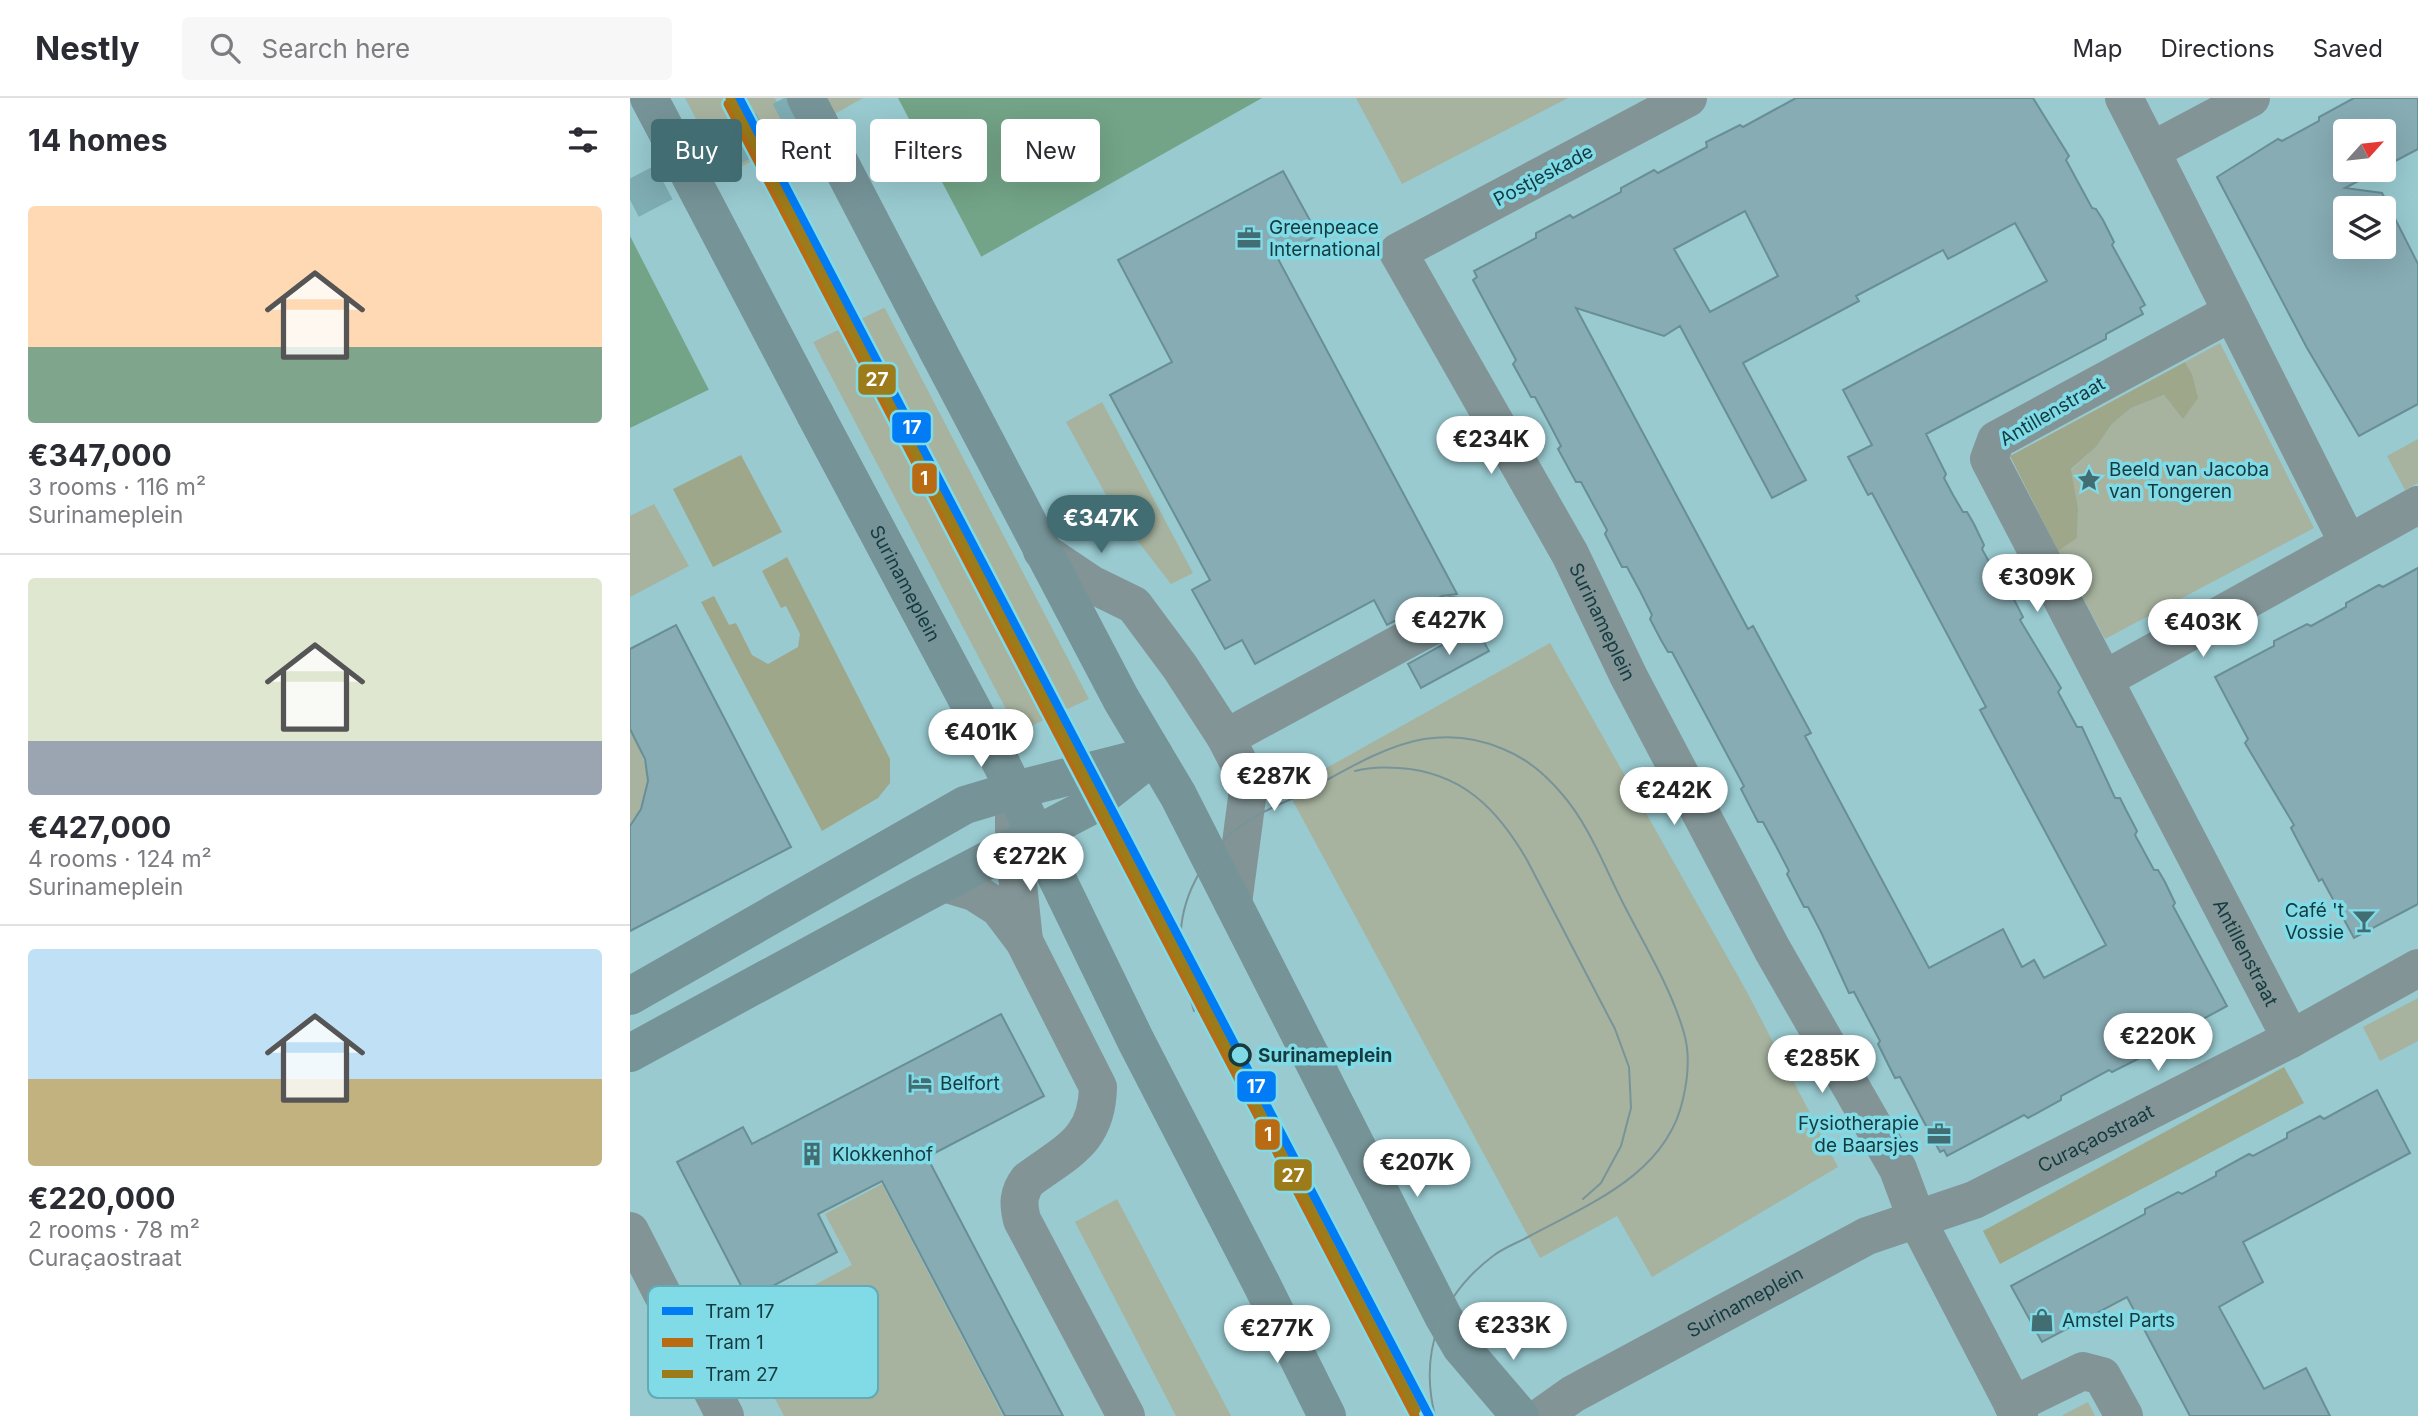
<!DOCTYPE html>
<meta charset="utf-8">
<style>
body{margin:0;font-family:Inter,sans-serif;background:#f7f7f7;color:#2b2b33;height:100vh;display:flex;flex-direction:column;font-size:26px;white-space:nowrap}
*{box-sizing:border-box;margin:0}
p{font-size:23px;color:#7c7c81}
.icon{flex:none;width:38px;height:38px;fill:none;stroke:currentColor;stroke-width:2;stroke-linecap:round;stroke-linejoin:round}
.map{position:relative;flex:1;overflow:hidden}
.panel{display:flex;flex-direction:column;background:#fff;width:630px}
.panel>*{flex:none}
.hud{position:absolute;left:21px;top:21px;width:665px;height:63px;display:flex;gap:14px}
.needle{width:46px;rotate:63deg}
.fabs{position:absolute;left:1703px;top:21px;display:grid;gap:14px}
.fabs a{display:grid;place-items:center;width:63px;height:63px;border-radius:7px;background:#fff;box-shadow:0 7px 28px #0002;font-size:35px}
.price{position:absolute;translate:-50% -60px;padding:0 16px;border-radius:24px;background:#fff;color:#222;font-size:23px;line-height:46px;filter:drop-shadow(0 2px 4px #0008)}
.price::after{content:'';position:absolute;left:50%;top:42px;width:21px;height:16px;margin-left:-10px;background:inherit;clip-path:polygon(0 0,100% 0,50% 100%)}
.price.selected{background:#426d72;color:#fff}
ul{padding:0;list-style:none}
li{display:grid;align-content:center;gap:14px;height:371px;padding:0 28px}
li+li{border-top:2px solid #e1e1e2}
li span{display:grid;place-items:center;height:217px;border-radius:7px;color:#555}
li>.icon{margin-inline-start:auto}
span .icon{width:126px;height:126px;fill:#fffc;stroke-width:1}
li b{font-size:30px}
h2{display:flex;justify-content:space-between;align-items:center;height:84px;padding:0 28px;font-size:30px}
.chip{padding:0 24px;border-radius:7px;background:#fff;box-shadow:0 7px 28px #0002;font-size:24px;line-height:63px}
.chip.selected{background:#426d72;color:#fff}
header{display:flex;align-items:center;gap:42px;box-sizing:border-box;height:98px;padding:0 35px;background:#fff;border-bottom:2px solid #e1e1e2}
header strong{font-size:33px}
nav{display:flex;gap:38px;margin-inline-start:auto;font-size:24px}
.search{width:490px;height:63px;background:#f7f7f7;display:flex;align-items:center;gap:18px;box-sizing:border-box;padding:0 24px;border-radius:7px;color:#7c7c81;font-size:26px}
main{display:flex;flex:1;min-height:0}
.map>svg:first-child{display:block}
.green{fill:#a7b39f}
.forest{fill:#9fa78a}
.water{fill:#73a487}
.pier{fill:#98cad0}
.building{fill:#87acb4;stroke:#688e96;stroke-width:2;fill-rule:evenodd}
.lines{fill:none;stroke-linecap:round;stroke-linejoin:round}
.minor-tunnel{stroke:#7eadb3;stroke-width:38;stroke-dasharray:38 19;stroke-linecap:butt}
.minor{stroke:#829496;stroke-width:38}
.major{stroke:#769498;stroke-width:38}
.tram{stroke:#799499;stroke-width:2}
.major-bridge{stroke:#769498;stroke-width:38}
.tram-1-casing{stroke:#81dbe7;stroke-width:14}
.tram-2-casing{stroke:#81dbe7;stroke-width:14}
.tram-3-casing{stroke:#81dbe7;stroke-width:14}
.tram-1{stroke:#017cf5;stroke-width:9}
.tram-2{stroke:#b86b13;stroke-width:9}
.tram-3{stroke:#9c7b1a;stroke-width:9}
.stop-dot{fill:#81dbe7;stroke:#143b40;stroke-width:3.5}
.labels{text-anchor:middle;stroke-width:7;stroke-linejoin:round;paint-order:stroke}
.street-label{font-size:19px;fill:#143b40;stroke:#81dbe7}
.poi-label{font-size:19px;fill:#143b40;stroke:#81dbe7;text-anchor:start}
.stop-label{font-size:19px;font-weight:bold;fill:#143b40;stroke:#81dbe7;text-anchor:start}
.key{fill:#81dbe7;stroke:#60abb5;stroke-width:2}
.key-label{font-size:19px;fill:#143b40}
.line-badge{stroke:#81dbe7;stroke-width:2.5}
.badge-label{font-size:19px;text-anchor:middle;font-weight:bold;fill:#fff}
</style>
<header>
<strong>Nestly</strong>
<div class="search"><svg class="icon" aria-label="search" viewBox="0 0 24 24"><circle cx="10" cy="10" r="6"/><path d="M15 15l6 6"/></svg>Search here</div>
<nav><a>Map</a><a>Directions</a><a>Saved</a></nav>
</header>
<main>
<section class="panel">
<h2>14 homes<svg class="icon" aria-label="filters" viewBox="0 0 24 24"><path d="M4 7h16M4 17h16"/><circle cx="9" cy="7" r="2"/><circle cx="15" cy="17" r="2"/></svg></h2>
<ul>
<li><span style="background:linear-gradient(#ffd9b3 65%,#7fa58c 0)"><svg class="icon" aria-label="home" viewBox="0 0 24 24"><path d="M3 11l9-7 9 7M6 9v11h12V9"/></svg></span><div><b>€347,000</b><p>3 rooms · 116 m²</p><p>Surinameplein</p></div></li>
<li><span style="background:linear-gradient(#dfe7d0 75%,#9aa5b1 0)"><svg class="icon" aria-label="home" viewBox="0 0 24 24"><path d="M3 11l9-7 9 7M6 9v11h12V9"/></svg></span><div><b>€427,000</b><p>4 rooms · 124 m²</p><p>Surinameplein</p></div></li>
<li><span style="background:linear-gradient(#bfe0f5 60%,#c2b280 0)"><svg class="icon" aria-label="home" viewBox="0 0 24 24"><path d="M3 11l9-7 9 7M6 9v11h12V9"/></svg></span><div><b>€220,000</b><p>2 rooms · 78 m²</p><p>Curaçaostraat</p></div></li>
</ul>
</section>
<div class="map">
<svg width="1788" height="1318" viewBox="0 0 1788 1318">
<rect width="100%" height="100%" fill="#98cad0"/>
<g class="green">
<polygon points="55,0 145,0 459,601 388,634"/>
<polygon points="191,0 238,0 201,20"/>
<polygon points="726,0 938,0 772,86"/>
<polygon points="1590,245 1684,430 1475,541 1428,453 1447,439 1448,410 1441,372 1466,349 1482,326 1501,310 1534,297 1553,320 1562,276 1555,264"/>
<polygon points="472,304 563,475 541,486 486,415 436,324"/>
<polygon points="1788,341 1788,385 1775,392 1757,358"/>
<polygon points="24,406 59,468 0,499 0,418"/>
<polygon points="920,545 1117,894 1208,1069 1022,1179 987,1118 910,1160 657,692"/>
<path d="M 0,631 C 20,669 25,690 0,728 Z"/>
<polygon points="1788,900 1788,943 1750,963 1733,929"/>
<polygon points="252,1086 373,1318 154,1318 107,1228 222,1167 195,1116"/>
<polygon points="487,1101 601,1318 546,1318 445,1124"/>
<polygon points="1458,1304 1465,1318 1433,1318 1433,1317"/>
</g>
<g class="forest">
<polygon points="1555,264 1562,276 1568,300 1553,321 1534,297 1501,310 1482,326 1466,349 1441,371 1448,410 1447,440 1428,453 1380,358"/>
<polygon points="111,357 152,434 83,469 43,391"/>
<polygon points="157,459 260,661 260,685 248,700 192,733 71,504 84,498 99,527 106,525 122,557 138,566 168,549 170,536 156,508 151,510 132,473"/>
<polygon points="1654,969 1674,1005 1370,1166 1353,1133"/>
</g>
<polygon class="water" points="240,0 632,0 349,160 0,330 0,136"/>
<polygon class="pier" points="233,0 268,0 353,162 80,294 0,138 0,132"/>
<g class="building">
<path d="M 1166,0 L 1403,0 L 1439,58 L 1436,62 L 1462,110 L 1466,111 L 1473,122 L 1484,144 L 1482,147 L 1515,207 L 1510,210 L 1513,216 L 1476,236 L 1476,241 L 1296,336 L 1316,376 L 1314,380 L 1323,397 L 1333,414 L 1337,414 L 1344,426 L 1354,447 L 1352,451 L 1371,486 L 1376,486 L 1393,519 L 1390,522 L 1431,590 L 1428,594 L 1447,629 L 1452,629 L 1485,700 L 1490,700 L 1496,712 L 1507,733 L 1505,737 L 1524,772 L 1528,772 L 1535,784 L 1545,805 L 1543,808 L 1597,908 L 1516,952 L 1516,957 L 1482,974 L 1479,972 L 1431,998 L 1431,1002 L 1398,1020 L 1394,1017 L 1317,1058 L 1314,1052 L 1310,1054 L 1270,979 L 1265,980 L 1248,946 L 1250,943 L 1224,894 L 1219,895 L 1191,834 L 1178,809 L 1174,809 L 1157,776 L 1159,773 L 1146,748 L 1133,724 L 1128,724 L 1111,691 L 1114,688 L 1042,554 L 1038,554 L 1031,542 L 1020,521 L 1022,517 L 1010,493 L 997,469 L 992,469 L 975,436 L 977,432 L 951,384 L 946,384 L 928,351 L 931,348 L 918,323 L 905,299 L 901,299 L 894,286 L 883,266 L 886,262 L 843,182 L 847,179 L 844,173 L 906,140 L 906,135 L 940,117 L 943,120 L 991,94 L 991,90 L 1024,72 L 1028,75 L 1077,49 L 1076,44 L 1110,27 L 1113,29 ZM 1115,113 L 1148,178 L 1080,214 L 1044,151 ZM 1385,125 L 1417,183 L 1213,292 L 1242,347 L 1218,359 L 1238,397 L 1242,395 L 1356,609 L 1350,612 L 1476,847 L 1414,880 L 1404,862 L 1392,869 L 1373,831 L 1299,870 L 1175,638 L 1181,635 L 1123,528 L 1118,531 L 946,210 L 1034,238 L 1050,228 L 1142,400 L 1176,382 L 1113,265 L 1229,203 L 1226,198 L 1313,152 L 1318,161 Z"/>
<path d="M 1724,0 L 1788,0 L 1788,51 L 1754,69 L 1754,33 L 1715,33 L 1715,72 L 1749,72 L 1715,90 L 1752,95 L 1788,166 L 1788,306 L 1729,338 L 1677,250 L 1587,79 L 1648,41 L 1652,43 L 1689,23 L 1689,19 ZM 1715,110 L 1754,110 L 1754,149 L 1715,149 Z"/>
<polygon points="653,73 688,137 647,159 827,496 812,498 757,527 744,502 625,566 612,542 595,551 562,492 580,482 480,297 542,264 488,162"/>
<polygon points="1788,470 1788,806 1724,840 1692,781 1689,783 1661,730 1664,727 1615,645 1618,641 1585,579 1644,548 1644,543 1677,526 1681,528 1716,509 1716,505 1749,487 1753,489"/>
<polygon points="842,523 859,553 791,590 778,566 832,536 840,529"/>
<polygon points="46,527 161,749 0,833 0,728 11,711 18,683 15,661 0,631 0,551"/>
<polygon points="371,916 414,998 297,1059 433,1318 375,1318 252,1083 188,1116 207,1154 118,1201 47,1064 113,1029 122,1046"/>
<polygon points="1747,992 1780,1055 1613,1144 1633,1184 1589,1209 1634,1291 1676,1270 1700,1318 1560,1318 1497,1199 1412,1244 1381,1188 1515,1116 1515,1111 1548,1094 1552,1096 1586,1078 1586,1074 1619,1056 1623,1058 1657,1040 1657,1035 1690,1018 1694,1021"/>
</g>
<g class="lines">
<polyline class="minor-tunnel" points="0,102 195,0"/>
<g class="minor">
<path id="s1" d="M 1058,0 L 768,154 L 940,456 L 999,579 L 1142,851 L 1268,1071 L 1287,1122 L 1389,1318"/>
<polyline points="1494,0 1521,53 1621,0"/>
<polyline points="1521,53 1718,445"/>
<path id="s2" d="M 1602,214 L 1366,342 L 1359,361 L 1661,941"/>
<polyline points="412,453 461,486 504,507 550,569 596,640 619,685 603,805"/>
<polyline points="1475,581 1788,407"/>
<polyline points="596,640 822,517"/>
<polyline points="384,719 384,748 394,843"/>
<path d="M 314,785 L 344,794 L 369,810 L 394,843 L 468,989 C 467,1043 437,1053 398,1082 C 388,1095 388,1106 392,1122 L 496,1318"/>
<polyline points="0,1133 95,1318"/>
<polyline points="1383,1307 1453,1273 1472,1278 1494,1318"/>
<path id="s3" d="M 912,1318 L 943,1296 L 1237,1138 L 1344,1102 L 1661,941 L 1788,870"/>
</g>
<g class="major">
<polyline points="19,0 38,36"/>
<polyline points="308,253 491,601 548,697 813,1218 831,1249 890,1318"/>
<path id="s4" d="M 185,316 L 372,667 L 506,943 L 631,1185 L 697,1318"/>
<polyline points="0,898 335,707 385,692 512,660"/>
<polyline points="0,955 291,797 457,710 524,657"/>
</g>
<g class="tram">
<path d="M 725,673 C 739,669 755,669 769,670 C 831,674 867,710 897,762 L 985,931 L 999,969 L 1001,1010 L 991,1048 L 971,1085 L 953,1101"/>
<path d="M 564,913 C 550,868 542,828 565,783 C 575,762 593,740 612,727 C 628,715 648,707 666,699 C 704,679 751,648 794,641 C 821,637 848,640 873,651 C 896,660 916,677 932,696 C 959,727 975,770 994,807 C 1015,848 1041,890 1054,935 C 1060,956 1058,980 1053,1001 C 1037,1076 959,1106 898,1139 C 887,1145 873,1150 863,1158 C 810,1198 789,1254 805,1318"/>
</g>
<g class="major-bridge">
<polyline points="176,0 308,253"/>
<polyline points="38,36 185,316"/>
</g>
<g class="tram-1-casing">
<polyline id="tram-1" points="109,0 799,1318"/>
</g>
<g class="tram-2-casing">
<polyline id="tram-2" points="98,6 785,1318"/>
</g>
<g class="tram-3-casing">
<polyline id="tram-3" points="100,0 786,1312"/>
</g>
<use href="#tram-1" class="tram-1"/>
<use href="#tram-2" class="tram-2"/>
<use href="#tram-3" class="tram-3"/>
</g>
<defs>
<g id="office-bare" transform="scale(1.89)"><path d="M-6-3h4V-5.5h4V-3h4V5H-6ZM-1-4.5V-3h2v-1.5ZM-6 0V1H6V0Z" fill="#426d72" stroke="#81dbe7" stroke-width="2.5" paint-order="stroke"/></g>
<g id="sight-bare" transform="scale(1.89)"><path d="M0-6L1.8-2.2L6-1.7L2.9 1.2L3.7 5.4L0 3.3L-3.7 5.4L-2.9 1.2L-6-1.7L-1.8-2.2Z" fill="#426d72" stroke="#81dbe7" stroke-width="2.5" paint-order="stroke"/></g>
<g id="bar-bare" transform="scale(1.89)"><path d="M-6-5H6L.8 .8V4.5H3.5V6h-7V4.5H-.8V.8Z" fill="#426d72" stroke="#81dbe7" stroke-width="2.5" paint-order="stroke"/></g>
<g id="hotel-bare" transform="scale(1.89)"><path d="M-6-4.5h1.5V1H6V5H4.5V3h-9V5H-6ZM-4 0a1.8 1.8 0 1 1 3.6 0ZM.5 0V-2.5h3Q6-2.5 6 0Z" fill="#426d72" stroke="#81dbe7" stroke-width="2.5" paint-order="stroke"/></g>
<g id="building-bare" transform="scale(1.89)"><path d="M-4-6H4V6H1V3H-1V6H-4ZM-2.5-4.3h1.7v1.8h-1.7ZM.8-4.3h1.7v1.8H.8ZM-2.5-1h1.7V.8h-1.7ZM.8-1h1.7V.8H.8Z" fill="#426d72" stroke="#81dbe7" stroke-width="2.5" paint-order="stroke"/></g>
<g id="shop-bare" transform="scale(1.89)"><path d="M-5-2.5h2.3a2.7 3.5 0 0 1 5.4 0H5L5.5 6h-11ZM-1.5-2.5h3a1.5 2.3 0 0 0-3 0Z" fill="#426d72" stroke="#81dbe7" stroke-width="2.5" paint-order="stroke"/></g>
</defs>
<g fill-rule="evenodd">
<use href="#office-bare" x="619" y="140"/>
<use href="#sight-bare" x="1459" y="382"/>
<use href="#bar-bare" x="1734" y="823"/>
<use href="#hotel-bare" x="290" y="985"/>
<use href="#office-bare" x="1309" y="1036"/>
<use href="#building-bare" x="182" y="1056"/>
<use href="#shop-bare" x="1412" y="1222"/>
</g>
<circle class="stop-dot" cx="610" cy="957" r="10"/>
<g class="labels">
<g class="street-label">
<text transform="translate(913 77) rotate(-28)" y="7">Postjeskade</text>
<text transform="translate(1422 313) rotate(-30)" y="7">Antillenstraat</text>
<text dy="7" stroke="none"><textPath href="#s4" startOffset="192">Surinameplein</textPath></text>
<text dy="7" stroke="none"><textPath href="#s1" startOffset="751">Surinameplein</textPath></text>
<text dy="7" stroke="none"><textPath href="#s2" startOffset="845">Antillenstraat</textPath></text>
<text dy="7" stroke="none"><textPath href="#s3" startOffset="621">Curaçaostraat</textPath></text>
<text dy="7" stroke="none"><textPath href="#s3" startOffset="233">Surinameplein</textPath></text>
</g>
<g class="poi-label">
<text x="639" y="136">Greenpeace<tspan x="639" dy="22">International</tspan></text>
<text x="1479" y="378">Beeld van Jacoba<tspan x="1479" dy="22">van Tongeren</tspan></text>
<text x="1714" y="819" text-anchor="end">Café 't<tspan x="1714" dy="22">Vossie</tspan></text>
<text x="310" y="992">Belfort</text>
<text x="1289" y="1032" text-anchor="end">Fysiotherapie<tspan x="1289" dy="22">de Baarsjes</tspan></text>
<text x="202" y="1063">Klokkenhof</text>
<text x="1432" y="1229">Amstel Parts</text>
</g>
<g class="stop-label">
<text x="628" y="964">Surinameplein</text>
</g>
</g>
<rect x="18" y="1188" width="230" height="112" rx="10" class="key"/>
<rect x="32" y="1209" width="31" height="8" fill="#017cf5"/>
<rect x="32" y="1240" width="31" height="9" fill="#b86b13"/>
<rect x="32" y="1272" width="31" height="8" fill="#9c7b1a"/>
<g class="key-label">
<text x="75" y="1220">Tram 17</text>
<text x="75" y="1251">Tram 1</text>
<text x="75" y="1283">Tram 27</text>
</g>
<g class="line-badge">
<rect x="227" y="265" width="40" height="33" rx="7" fill="#9c7b1a"/>
<rect x="261" y="313" width="41" height="33" rx="7" fill="#017cf5"/>
<rect x="281" y="364" width="27" height="33" rx="7" fill="#b86b13"/>
<rect x="606" y="972" width="41" height="33" rx="7" fill="#017cf5"/>
<rect x="624" y="1020" width="27" height="33" rx="7" fill="#b86b13"/>
<rect x="643" y="1060" width="40" height="34" rx="7" fill="#9c7b1a"/>
</g>
<g class="badge-label">
<text x="247" y="288">27</text>
<text x="282" y="336">17</text>
<text x="294" y="387">1</text>
<text x="626" y="995">17</text>
<text x="638" y="1043">1</text>
<text x="663" y="1084">27</text>
</g>
</svg>
<div class="fabs">
<a><svg class="needle" viewBox="-14 -14 28 28"><path d="M0-13l5 13h-10z" fill="#e53935"/><path d="M0 13l5-13h-10z" fill="#7c7c81"/></svg></a>
<a><svg class="icon" aria-label="layers" viewBox="0 0 24 24"><path d="M12 4l9 5-9 5-9-5zM3 14l9 5 9-5"/></svg></a>
</div>
<b class="price" style="left:861px;top:378px">€234K</b>
<b class="price selected" style="left:471px;top:457px">€347K</b>
<b class="price" style="left:1407px;top:516px">€309K</b>
<b class="price" style="left:819px;top:559px">€427K</b>
<b class="price" style="left:1573px;top:561px">€403K</b>
<b class="price" style="left:351px;top:671px">€401K</b>
<b class="price" style="left:644px;top:715px">€287K</b>
<b class="price" style="left:1044px;top:729px">€242K</b>
<b class="price" style="left:400px;top:795px">€272K</b>
<b class="price" style="left:1528px;top:975px">€220K</b>
<b class="price" style="left:1192px;top:997px">€285K</b>
<b class="price" style="left:787px;top:1101px">€207K</b>
<b class="price" style="left:883px;top:1264px">€233K</b>
<b class="price" style="left:647px;top:1267px">€277K</b>
<div class="hud">
<a class="chip selected">Buy</a>
<a class="chip">Rent</a>
<a class="chip">Filters</a>
<a class="chip">New</a>
</div>
</div>
</main>
